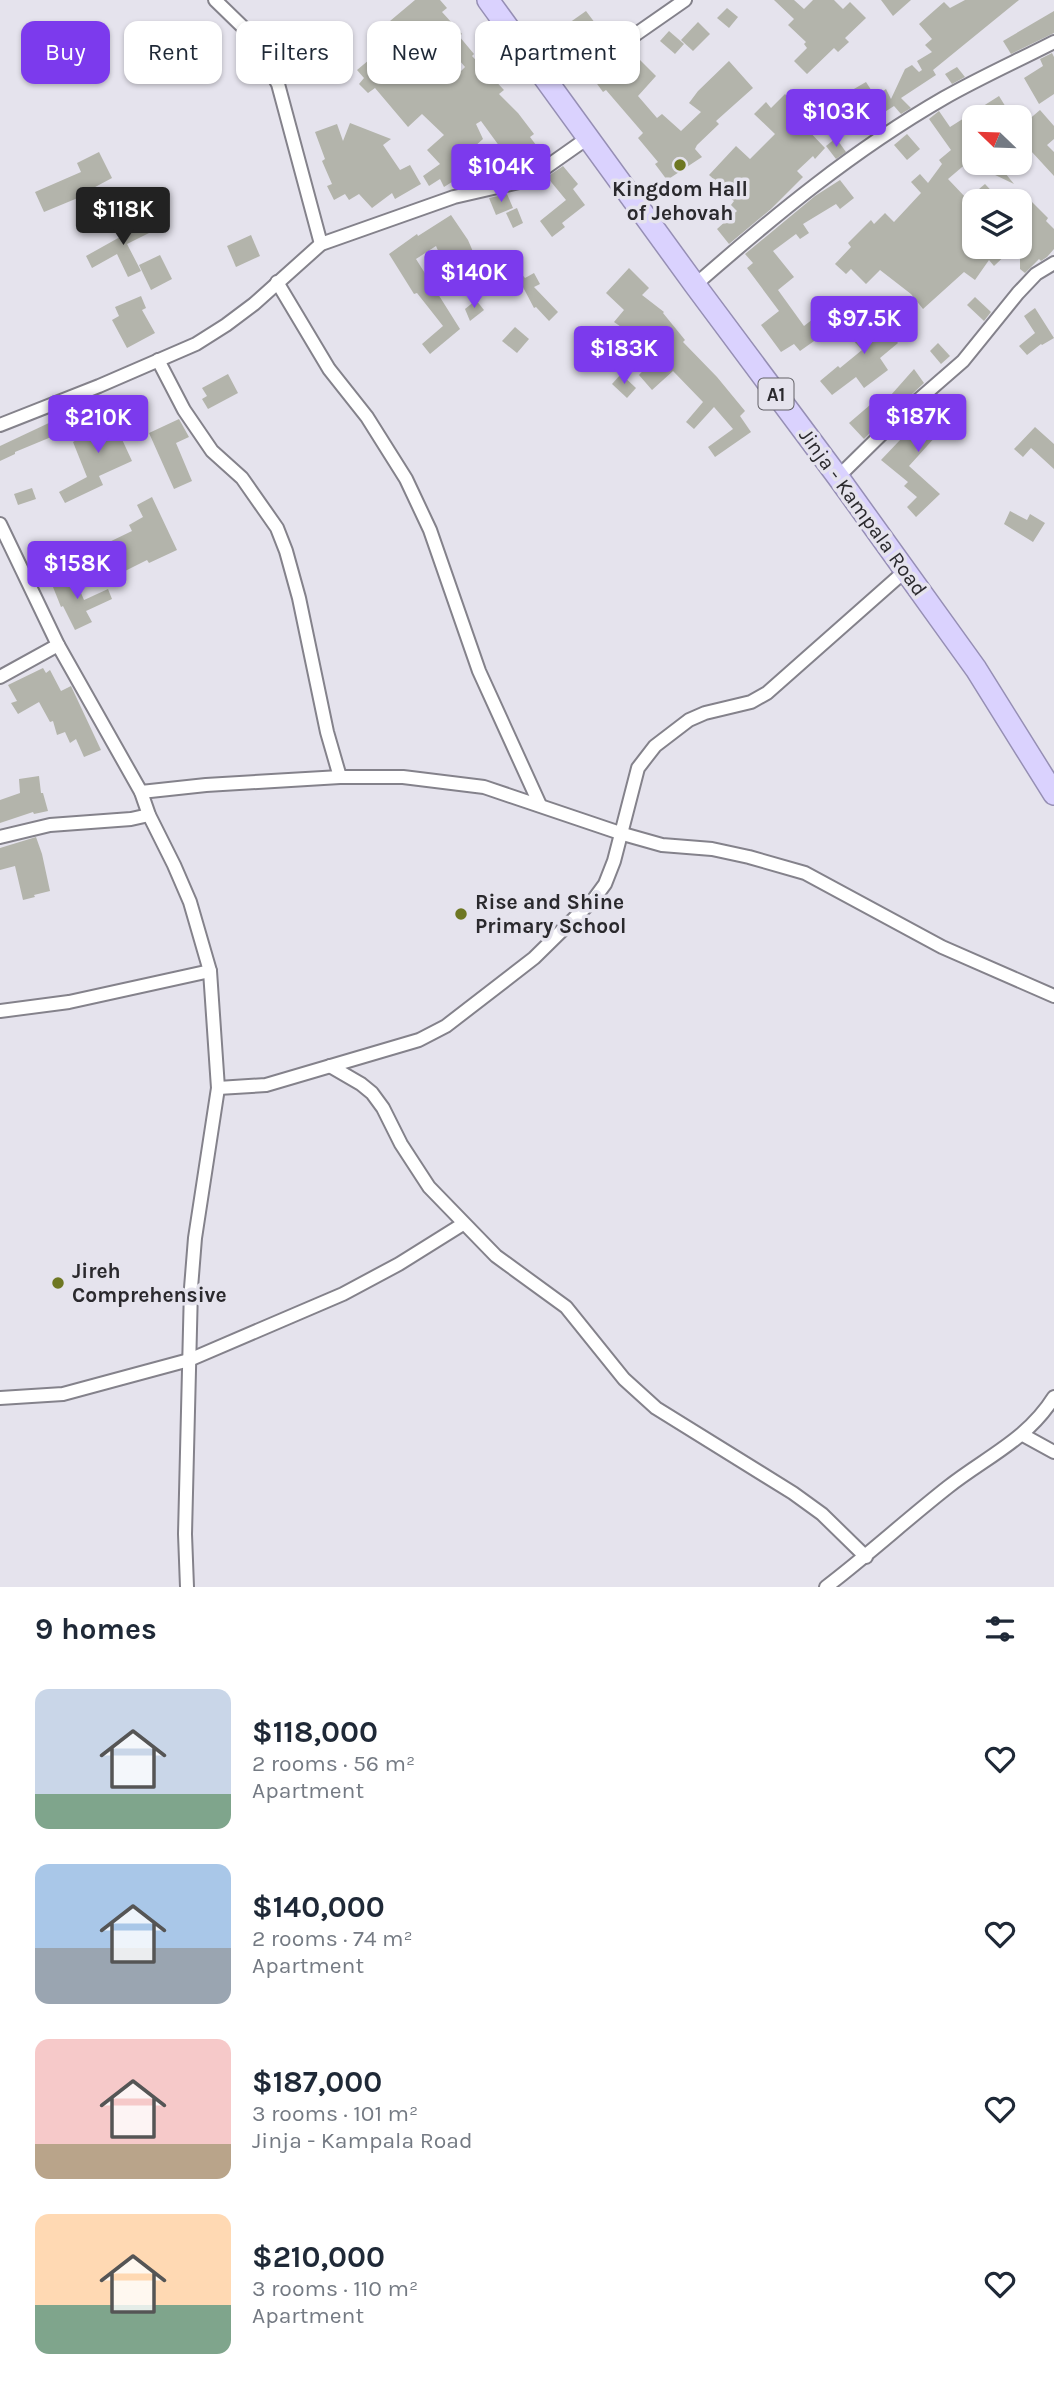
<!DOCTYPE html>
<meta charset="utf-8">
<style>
body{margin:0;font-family:Karla,sans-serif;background:#f6f6f7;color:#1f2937;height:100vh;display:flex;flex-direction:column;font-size:26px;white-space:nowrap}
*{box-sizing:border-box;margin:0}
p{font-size:23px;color:#747a83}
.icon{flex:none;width:38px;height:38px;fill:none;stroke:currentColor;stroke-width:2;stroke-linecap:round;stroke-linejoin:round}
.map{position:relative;height:1587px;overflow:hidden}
.sheet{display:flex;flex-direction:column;background:#fff;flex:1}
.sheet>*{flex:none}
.top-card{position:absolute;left:21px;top:21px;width:700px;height:63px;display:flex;gap:14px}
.needle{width:46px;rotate:293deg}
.controls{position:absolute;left:962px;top:105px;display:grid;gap:14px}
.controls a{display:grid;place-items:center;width:70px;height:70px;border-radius:14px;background:#fff;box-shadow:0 2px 5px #0004;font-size:35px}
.price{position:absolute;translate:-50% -60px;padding:0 16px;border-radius:7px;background:#7c3aed;color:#fff;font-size:23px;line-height:46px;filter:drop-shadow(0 2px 4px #0008)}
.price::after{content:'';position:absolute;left:50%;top:42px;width:21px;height:16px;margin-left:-10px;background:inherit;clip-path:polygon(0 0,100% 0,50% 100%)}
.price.active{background:#222;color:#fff}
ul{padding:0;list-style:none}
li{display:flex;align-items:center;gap:21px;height:175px;padding:0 35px}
li span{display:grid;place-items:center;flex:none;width:196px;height:140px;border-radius:14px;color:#555}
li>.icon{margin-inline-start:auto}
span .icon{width:84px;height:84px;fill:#fffc;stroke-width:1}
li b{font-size:30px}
h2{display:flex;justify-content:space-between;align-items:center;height:84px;padding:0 35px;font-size:30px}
.tag{padding:0 24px;border-radius:14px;background:#fff;box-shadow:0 2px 5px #0004;font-size:24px;line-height:63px}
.tag.active{background:#7c3aed;color:#fff}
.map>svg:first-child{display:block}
.building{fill:#b3b4ab;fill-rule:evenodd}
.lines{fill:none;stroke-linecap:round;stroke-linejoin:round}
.minor-casing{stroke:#84828b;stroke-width:16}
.trunk-casing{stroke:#968fb4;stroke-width:24}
.minor{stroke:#fff;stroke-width:12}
.trunk{stroke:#dad2fe;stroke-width:21}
.poi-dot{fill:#6e7722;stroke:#e5e3ed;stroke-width:2.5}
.labels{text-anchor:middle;stroke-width:7;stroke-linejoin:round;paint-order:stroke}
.shield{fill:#e5e3ed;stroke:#626167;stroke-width:2}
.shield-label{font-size:19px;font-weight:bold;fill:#2a292d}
.poi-label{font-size:21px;font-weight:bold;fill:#2a292d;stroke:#e5e3ed;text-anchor:start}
.street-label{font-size:21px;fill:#2a292d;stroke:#e5e3ed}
</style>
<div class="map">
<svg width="1054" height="1587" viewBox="0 0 1054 1587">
<rect width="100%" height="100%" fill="#e5e3ed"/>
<g class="building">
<path d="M 415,0 L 440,0 L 447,8 L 442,12 L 462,34 L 459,36 L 474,54 L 472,56 L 504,90 L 499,94 L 518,113 L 534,134 L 530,137 L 545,157 L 519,173 L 481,121 L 476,124 L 483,139 L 457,162 L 467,178 L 454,186 L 452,182 L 444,187 L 440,179 L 429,186 L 423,176 L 440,164 L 427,150 L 444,135 L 422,114 L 408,127 L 375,88 L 368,93 L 359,84 L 364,78 L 357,70 L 400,34 L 390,21 ZM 448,47 L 465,67 L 450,82 L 427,59 Z"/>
<polygon points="774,0 794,0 804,9 813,0 834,0 843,9 850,2 866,18 845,38 849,42 838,52 834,48 807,74 794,61 807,48 804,44 806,42 788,25 794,19"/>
<polygon points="881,0 911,0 893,16"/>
<polygon points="965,0 1019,0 933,70 936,75 901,98 911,108 901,114 894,106 866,124 847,93 866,82 875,96 886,89 891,99 905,69 912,65 919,72 922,70 917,61 932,52 925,45 932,39 919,24 944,2 950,8"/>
<polygon points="727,8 738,17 729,28 717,18"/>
<polygon points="586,11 601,31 583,43 569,23"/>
<polygon points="1054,11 1054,33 1011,54 1003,41"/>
<polygon points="698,22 710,34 693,51 681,40"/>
<polygon points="669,31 684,44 675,54 660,41"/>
<polygon points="1052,53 1054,57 1054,94 1039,104 1024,78 1043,66 1040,59"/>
<polygon points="639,59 656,76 638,96 657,118 662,114 681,131 701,112 689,103 698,91 729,61 753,88 716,121 719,124 697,145 695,149 702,157 667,180 655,164 658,162 638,138 643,133 606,90 603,92 589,73 605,62 617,79"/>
<polygon points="957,67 965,77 952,84 945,74"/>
<polygon points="785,94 804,112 809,107 817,115 805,127 825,148 815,159 813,156 797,171 803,177 771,209 729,244 717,229 737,211 731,205 734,201 724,193 726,190 709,175 736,146 750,159 775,134 754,114 766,102 771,108"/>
<polygon points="999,96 1012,117 975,117 975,163 997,163 1014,184 968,162 948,179 967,199 985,184 1001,201 975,201 975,247 1014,247 994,266 989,260 975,280 964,272 923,309 911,294 880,270 866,284 851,269 846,274 835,264 851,247 848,243 871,220 874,224 885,213 894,222 921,193 911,182 920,174 928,183 942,164 939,160 951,150 929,119 939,111 950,127"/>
<polygon points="1040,110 1054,126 1054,139 1047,145 1054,152 1054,176 1020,139 1020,127"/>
<polygon points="350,123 391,139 383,145 400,170 410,165 421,184 395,199 392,193 372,208 359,194 349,200 345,194 334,200 327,186 332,184 322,161 325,159 315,132 337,124 343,141"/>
<polygon points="907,134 920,149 907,160 894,145"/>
<polygon points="836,138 846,152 836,159 826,146"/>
<polygon points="99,152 112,178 84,193 85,195 44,212 35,192 81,172 77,163"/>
<polygon points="563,166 578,184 573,189 585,205 562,223 565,227 552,237 540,221 566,200 547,177"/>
<polygon points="840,180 854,198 840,209 836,204 803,224 809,233 800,239 796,234 773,251 794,277 778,290 804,326 813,319 824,334 800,351 794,344 781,352 761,325 779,311 747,268 753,263 745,254 815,196"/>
<polygon points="1020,190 1048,218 1046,221 1054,229 1054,249 1047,257 1041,261 1039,259 1025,273 1020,269"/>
<polygon points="507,194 513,208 496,215 489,198"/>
<polygon points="517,208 523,223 513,228 506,213"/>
<polygon points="451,215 468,240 474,254 444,264 436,246 416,259 460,329 430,354 422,344 443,326 417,293 414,294 389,254 417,234 418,236"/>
<polygon points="146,217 153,231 127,244 141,271 128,277 117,254 92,268 86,256 120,237 117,232"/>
<polygon points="251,235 260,256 236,267 227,246"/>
<polygon points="160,255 172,279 151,290 139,265"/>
<polygon points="516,268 525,278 534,273 540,284 534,287 558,312 549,321 536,307 534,308 514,270"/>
<polygon points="629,268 649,288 642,295 664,312 663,313 685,340 683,342 717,377 745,411 740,416 751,432 715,457 708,447 733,429 714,407 694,429 686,422 703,402 673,371 652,390 639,375 650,363 623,331 624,329 614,322 624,310 606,293"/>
<polygon points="141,296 146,308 142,310 155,333 127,348 112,320 119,316 115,307"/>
<polygon points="975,297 991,312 984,321 967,305"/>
<polygon points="476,300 484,310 470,321 465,309"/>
<polygon points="1035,308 1054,338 1042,345 1041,344 1027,355 1019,346 1035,333 1024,316"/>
<polygon points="874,311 887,324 885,327 898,343 880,358 888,370 864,388 856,377 832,395 820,381 838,366 840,368 862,350 849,336"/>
<polygon points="515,327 529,339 517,353 502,341"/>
<polygon points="938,343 950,356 941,364 930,351"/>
<polygon points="914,369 924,383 885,419 880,415 895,399 891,395"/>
<polygon points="228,374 238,393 208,409 202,399 207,396 202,388"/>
<polygon points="621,374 636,388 627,398 612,384"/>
<polygon points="939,399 955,415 909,466 940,494 916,517 907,507 917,497 904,486 908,482 881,460"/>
<polygon points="870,405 883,420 864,439 849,423"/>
<polygon points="108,409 132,461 99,476 103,485 65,503 59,492 87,477 73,442 92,431 87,418"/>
<polygon points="179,419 189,437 176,443 192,481 174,489 149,433"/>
<polygon points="51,422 56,435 15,452 15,454 0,461 0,446"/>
<polygon points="1035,427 1054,444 1054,469 1031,448 1023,457 1014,449"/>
<polygon points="32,488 36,499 18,505 14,494"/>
<polygon points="152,497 177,550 149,563 147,560 123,572 120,563 113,567 103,545 132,531 129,525 143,517 137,505"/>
<polygon points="1010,511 1027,520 1030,514 1045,523 1033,542 1004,524"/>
<polygon points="73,574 84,600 108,589 112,599 86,611 92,622 75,630 63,606 61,607 51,582"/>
<polygon points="43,668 46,673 50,670 61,691 71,686 101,750 84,757 76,739 70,743 65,732 57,735 53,721 50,722 39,702 18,714 11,703 17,701 8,685"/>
<polygon points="39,776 41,793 43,793 48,811 34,814 33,812 0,823 0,800 20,793 19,779"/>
<polygon points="36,837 42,854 50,891 34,895 35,897 23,900 15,866 0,870 0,848"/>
</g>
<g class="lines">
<g class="minor-casing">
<g id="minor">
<polyline points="215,0 248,32 278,84 321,244"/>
<polyline points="548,83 629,39 685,0"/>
<polyline points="277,282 329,369 367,417 406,479 430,530 479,671 540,805"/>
<path d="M 695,285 C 774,216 852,151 944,98 C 979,78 1017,61 1054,42"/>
<polyline points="158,360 184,410 212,451 242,478 277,528 286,551 299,598 327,732 340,777"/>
<polyline points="0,425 99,386 196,344 226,325 254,304 321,244 454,197 528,180 589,137"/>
<polyline points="838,477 901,415 963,361 1018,293 1036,274 1054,263"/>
<polyline points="0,524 58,645 141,792 149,815 174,865 190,902 210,971 218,1088 195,1238 191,1288 185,1534 187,1587"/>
<polyline points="0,677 58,645"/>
<polyline points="141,792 206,785 340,777 403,777 484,787 623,834 662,845 712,849 749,857 805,873 942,947 1054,996"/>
<polyline points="0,837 50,825 131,819 149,815"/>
<polyline points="0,1011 69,1002 210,971"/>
<polyline points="330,1066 361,1084 372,1093 383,1108 401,1144 429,1187 496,1256 566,1307 624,1379 656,1408 793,1493 822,1514 866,1557"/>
<polyline points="218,1088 266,1085 419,1040 446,1026 534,958 594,899 605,884 614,861 638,768 655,746 689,720 705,713 751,702 767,693 905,571"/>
<polyline points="0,1398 63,1394 189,1360 343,1294 399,1264 463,1224"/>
<polyline points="1023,1435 1054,1452"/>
<path d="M 826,1587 C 868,1555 906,1520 948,1487 C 986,1457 1027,1440 1054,1397"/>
</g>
</g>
<g class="trunk-casing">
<polyline id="trunk" points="488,0 695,285 838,477 976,669 1054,794"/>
</g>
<use href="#minor" class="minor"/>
<use href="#trunk" class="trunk"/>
</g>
<g class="poi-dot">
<circle cx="680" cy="165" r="7"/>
<circle cx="461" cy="914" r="7"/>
<circle cx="58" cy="1283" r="7"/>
</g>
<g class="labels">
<rect class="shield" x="758.5" y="378.5" width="35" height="31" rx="5"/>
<g class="shield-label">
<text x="776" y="401">A1</text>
</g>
<g class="poi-label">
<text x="680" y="196" text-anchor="middle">Kingdom Hall<tspan x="680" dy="24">of Jehovah</tspan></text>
<text x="475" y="909">Rise and Shine<tspan x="475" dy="24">Primary School</tspan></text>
<text x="72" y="1278">Jireh<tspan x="72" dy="24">Comprehensive</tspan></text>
</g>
<g class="street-label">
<text transform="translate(863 512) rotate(54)" y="7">Jinja - Kampala Road</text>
</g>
</g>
</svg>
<div class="controls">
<a><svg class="needle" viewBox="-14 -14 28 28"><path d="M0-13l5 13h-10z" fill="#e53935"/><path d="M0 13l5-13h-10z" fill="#747a83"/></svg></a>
<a><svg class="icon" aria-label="layers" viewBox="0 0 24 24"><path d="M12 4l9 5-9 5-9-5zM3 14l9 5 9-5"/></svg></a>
</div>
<b class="price" style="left:836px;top:149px">$103K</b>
<b class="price" style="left:501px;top:204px">$104K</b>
<b class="price active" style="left:123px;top:247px">$118K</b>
<b class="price" style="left:474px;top:310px">$140K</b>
<b class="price" style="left:864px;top:356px">$97.5K</b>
<b class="price" style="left:624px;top:386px">$183K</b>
<b class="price" style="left:918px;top:454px">$187K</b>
<b class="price" style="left:98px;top:455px">$210K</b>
<b class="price" style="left:77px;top:601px">$158K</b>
<div class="top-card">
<a class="tag active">Buy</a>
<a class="tag">Rent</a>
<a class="tag">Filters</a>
<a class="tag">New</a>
<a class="tag">Apartment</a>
</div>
</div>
<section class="sheet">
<h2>9 homes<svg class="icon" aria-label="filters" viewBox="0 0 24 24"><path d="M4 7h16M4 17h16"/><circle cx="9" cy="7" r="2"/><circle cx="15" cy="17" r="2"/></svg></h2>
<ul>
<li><span style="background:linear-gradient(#c9d6e8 75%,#7fa58c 0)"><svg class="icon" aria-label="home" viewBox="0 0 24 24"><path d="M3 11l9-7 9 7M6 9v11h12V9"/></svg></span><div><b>$118,000</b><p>2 rooms · 56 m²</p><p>Apartment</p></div><svg class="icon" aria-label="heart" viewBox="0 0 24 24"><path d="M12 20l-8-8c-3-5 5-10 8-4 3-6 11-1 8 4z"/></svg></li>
<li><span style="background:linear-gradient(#a9c7e8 60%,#9aa5b1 0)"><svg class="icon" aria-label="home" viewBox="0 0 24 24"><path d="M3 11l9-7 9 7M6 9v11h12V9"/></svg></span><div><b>$140,000</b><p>2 rooms · 74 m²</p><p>Apartment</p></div><svg class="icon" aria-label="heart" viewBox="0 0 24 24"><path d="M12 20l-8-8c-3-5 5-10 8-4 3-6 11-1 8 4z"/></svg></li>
<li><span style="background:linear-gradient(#f6c9c9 75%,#b9a48a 0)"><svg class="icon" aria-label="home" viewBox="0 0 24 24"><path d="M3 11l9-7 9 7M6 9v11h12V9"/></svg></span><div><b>$187,000</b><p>3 rooms · 101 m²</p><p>Jinja - Kampala Road</p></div><svg class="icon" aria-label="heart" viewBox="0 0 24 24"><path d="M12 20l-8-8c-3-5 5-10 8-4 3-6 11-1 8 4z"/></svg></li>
<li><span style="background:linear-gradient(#ffd9b3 65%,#7fa58c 0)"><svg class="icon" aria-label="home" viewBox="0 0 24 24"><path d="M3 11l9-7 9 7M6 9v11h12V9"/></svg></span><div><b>$210,000</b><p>3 rooms · 110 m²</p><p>Apartment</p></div><svg class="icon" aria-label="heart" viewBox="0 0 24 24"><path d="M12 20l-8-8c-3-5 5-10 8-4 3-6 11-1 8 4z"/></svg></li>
</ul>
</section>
